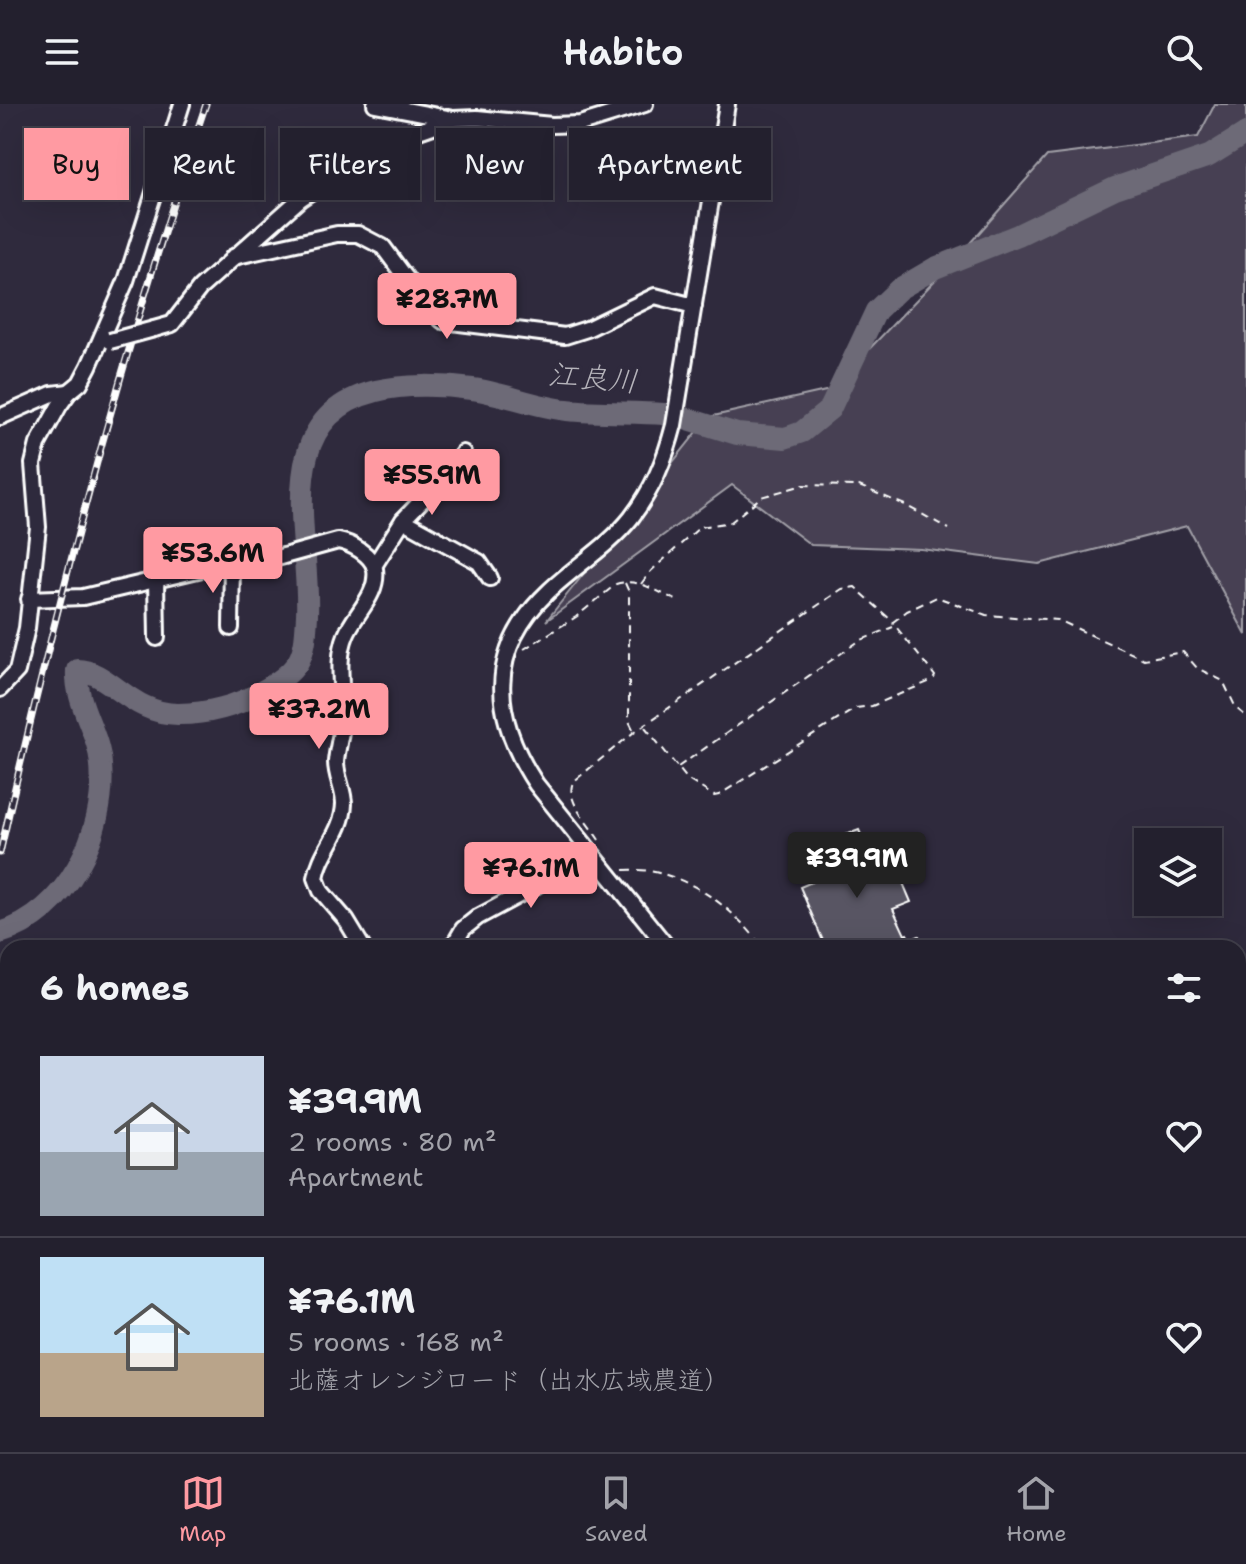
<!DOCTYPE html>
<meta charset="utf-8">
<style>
body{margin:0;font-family:"Shantell Sans","Klee One",sans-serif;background:#2b2836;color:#f1f3f6;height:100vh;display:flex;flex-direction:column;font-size:30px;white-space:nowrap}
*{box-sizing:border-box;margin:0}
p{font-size:26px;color:#a3a3aa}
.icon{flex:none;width:44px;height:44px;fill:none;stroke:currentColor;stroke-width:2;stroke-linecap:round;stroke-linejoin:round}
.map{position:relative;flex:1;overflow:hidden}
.sheet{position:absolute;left:0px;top:836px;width:1246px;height:512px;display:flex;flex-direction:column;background:#23202e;border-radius:24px 24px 0 0;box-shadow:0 8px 32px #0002,0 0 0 2px #403e4a}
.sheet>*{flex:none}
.banner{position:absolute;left:24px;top:24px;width:800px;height:72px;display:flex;gap:16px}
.buttons{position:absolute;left:1134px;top:724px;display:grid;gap:16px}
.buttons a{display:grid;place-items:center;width:88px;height:88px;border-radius:0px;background:#23202e;box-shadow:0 8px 32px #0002,0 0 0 2px #403e4a;font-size:40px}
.price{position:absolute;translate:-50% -68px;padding:0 18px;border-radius:8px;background:#ff9aa2;color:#111;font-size:26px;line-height:52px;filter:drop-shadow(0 2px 4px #0008)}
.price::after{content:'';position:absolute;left:50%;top:48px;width:24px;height:18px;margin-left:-12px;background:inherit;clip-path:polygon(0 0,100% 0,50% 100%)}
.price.current{background:#222;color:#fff}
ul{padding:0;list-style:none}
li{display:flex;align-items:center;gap:24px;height:200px;padding:0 40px}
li+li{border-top:2px solid #403e4a}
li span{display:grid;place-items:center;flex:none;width:224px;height:160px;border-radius:0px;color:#555}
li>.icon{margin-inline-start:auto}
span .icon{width:96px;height:96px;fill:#fffc;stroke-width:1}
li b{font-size:34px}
h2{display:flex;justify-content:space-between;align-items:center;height:96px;padding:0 40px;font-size:34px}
.tag{padding:0 28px;border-radius:0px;background:#23202e;box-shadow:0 8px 32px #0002,0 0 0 2px #403e4a;font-size:28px;line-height:72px}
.tag.current{background:#ff9aa2;color:#111}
header{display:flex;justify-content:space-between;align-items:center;height:104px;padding:0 40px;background:#23202e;font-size:36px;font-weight:600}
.tabs{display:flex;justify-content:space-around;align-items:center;height:112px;border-top:2px solid #403e4a;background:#23202e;font-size:22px;color:#a3a3aa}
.tabs a{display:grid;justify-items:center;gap:4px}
.tabs .current{color:#ff9aa2}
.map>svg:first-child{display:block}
.green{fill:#464152;stroke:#a2a0a8;stroke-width:2}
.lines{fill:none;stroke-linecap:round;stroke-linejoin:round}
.river{stroke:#6d6a77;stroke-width:22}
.building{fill:#595564;stroke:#fff;stroke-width:2}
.minor-casing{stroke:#fff;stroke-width:20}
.path{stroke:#fff;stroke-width:2;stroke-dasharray:8 6;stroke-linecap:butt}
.minor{stroke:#2f2a3d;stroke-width:14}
.rail-casing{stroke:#fff;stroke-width:7}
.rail{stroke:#2f2a3d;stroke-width:4;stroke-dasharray:12;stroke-linecap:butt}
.minor-bridge-casing{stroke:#fff;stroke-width:20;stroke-linecap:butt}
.minor-bridge{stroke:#2f2a3d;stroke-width:14}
.labels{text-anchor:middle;stroke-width:7;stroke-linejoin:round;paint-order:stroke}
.water-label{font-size:30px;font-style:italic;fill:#b6b4bb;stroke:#2f2a3d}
</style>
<header><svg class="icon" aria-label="menu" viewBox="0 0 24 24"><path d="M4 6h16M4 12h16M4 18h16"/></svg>Habito<svg class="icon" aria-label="search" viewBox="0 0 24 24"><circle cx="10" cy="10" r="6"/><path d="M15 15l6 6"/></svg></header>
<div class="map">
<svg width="1246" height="1348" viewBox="0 0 1246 1348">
<rect width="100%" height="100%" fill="#2f2a3d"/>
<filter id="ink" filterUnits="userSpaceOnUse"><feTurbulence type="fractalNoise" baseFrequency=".0125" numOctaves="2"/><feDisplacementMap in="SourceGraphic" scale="16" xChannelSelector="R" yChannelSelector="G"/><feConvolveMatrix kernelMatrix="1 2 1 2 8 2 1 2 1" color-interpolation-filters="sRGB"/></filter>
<g filter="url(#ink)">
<g class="green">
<polygon points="1215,0 1246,0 1246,531 1187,422 1039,460 921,445 811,441 732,381 546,517 709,313 830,286 963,147 1047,52 1198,33"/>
<polygon points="1238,984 1246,986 1246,1178 1238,1182"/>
</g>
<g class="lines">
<g class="river">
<polyline points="685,314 737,330 785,334 802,328 830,305 876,207 899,185 935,164 1018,131 1115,84 1209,52 1246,29"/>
<path d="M 0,829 C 66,810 107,729 101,661 C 99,628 75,600 77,566 C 109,566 131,611 179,610 C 207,610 237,602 261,588 C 274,581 289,572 298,558 C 306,544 306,527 307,511 C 311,432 268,314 376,287 C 404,280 443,281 472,285 C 504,289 535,303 567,306 C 599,309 632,308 664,310"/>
</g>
</g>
<polygon class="building" points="859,726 880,775 898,767 911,798 893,805 905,831 907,830 910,836 919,832 925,844 826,844 800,783 824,773 814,752 843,739 840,733"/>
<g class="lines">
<g class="minor-casing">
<g id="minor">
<polyline points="375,0 453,15 477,14 552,21 580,20 645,0"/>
<polyline points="233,153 337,130 358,130 383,143 429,205 443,217 565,232 587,225 655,192 694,202"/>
<polyline points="154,225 172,220 200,184 300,95 339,69 413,29 453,15"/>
<polyline points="0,313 52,290 69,288"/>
<polyline points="403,416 479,458 490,474"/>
<polyline points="374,462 403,416 452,365 463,349"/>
<polyline points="156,474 157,534"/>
<path d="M 29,495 L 83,493 L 232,458 L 262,458 L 338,437 C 351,439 372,451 375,465 C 379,491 354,510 346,531 C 335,558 344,588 342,616 C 342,630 337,644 336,658 C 336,673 344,686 344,700 C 343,729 320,747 316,774 L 321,787 L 346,816 L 363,844"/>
<polyline points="231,524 232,458"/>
<polyline points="0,585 17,567 27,524 38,423 33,360 38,340 59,302 69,288 80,279 89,262 126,177 182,0"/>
<polyline points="452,844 463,825 478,813 532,784 590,748"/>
<path d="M 668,844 L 536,680 C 492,613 486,547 548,488 C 575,462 608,443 631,414 C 653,385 665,356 674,321 L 727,0"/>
<polyline points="0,1144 8,1138"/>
<polyline points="91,1348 93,1340"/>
<polyline points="341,1348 341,1340"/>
</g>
</g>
<g class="path">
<polyline points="625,479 629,488 629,617 634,627"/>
<polyline points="641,480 651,467 700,423 731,418 761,393 803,381 859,382 905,401 949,425"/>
<path d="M 524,545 L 576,513 L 616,480 C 637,473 657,488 676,496"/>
<polyline points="645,623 688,676 714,692 719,691 856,604 872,602 933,576 935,572 893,519"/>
<polyline points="678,663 859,537 893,523"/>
<path d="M 599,736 C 589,720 565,697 573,678 L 634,628 L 830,493 L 842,485 L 855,483 L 893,518 L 907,507 L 937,493 L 986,511 L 1058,516 L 1144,555 L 1183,548 L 1197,564 L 1223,577 L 1236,604 L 1246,612"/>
<path d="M 624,766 C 679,762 732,801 763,844"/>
<polyline points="1238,930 1246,934"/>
<polyline points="595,1348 620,1340"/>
</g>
<use href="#minor" class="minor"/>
<g class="rail-casing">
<path id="rail" d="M 0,749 C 57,496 123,245 206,0"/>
</g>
<use href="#rail" class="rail"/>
<g class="minor-bridge-casing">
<polyline id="minor-bridge" points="110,237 154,225"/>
</g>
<use href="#minor-bridge" class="minor-bridge"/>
</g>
</g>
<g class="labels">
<g class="water-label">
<text transform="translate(593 274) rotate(5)" y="10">江良川</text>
</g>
</g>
</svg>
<div class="buttons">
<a><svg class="icon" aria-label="layers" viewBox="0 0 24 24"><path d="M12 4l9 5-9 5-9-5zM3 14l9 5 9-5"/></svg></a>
</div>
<b class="price" style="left:447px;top:237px">¥28.7M</b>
<b class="price" style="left:432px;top:413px">¥55.9M</b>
<b class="price" style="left:213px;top:491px">¥53.6M</b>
<b class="price" style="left:319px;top:647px">¥37.2M</b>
<b class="price current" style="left:857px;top:796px">¥39.9M</b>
<b class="price" style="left:531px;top:806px">¥76.1M</b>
<div class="banner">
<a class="tag current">Buy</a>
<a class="tag">Rent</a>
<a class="tag">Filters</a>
<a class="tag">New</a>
<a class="tag">Apartment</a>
</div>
<section class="sheet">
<h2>6 homes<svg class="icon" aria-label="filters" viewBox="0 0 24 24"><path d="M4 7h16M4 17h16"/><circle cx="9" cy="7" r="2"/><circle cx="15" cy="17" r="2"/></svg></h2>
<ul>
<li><span style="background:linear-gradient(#c9d6e8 60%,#9aa5b1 0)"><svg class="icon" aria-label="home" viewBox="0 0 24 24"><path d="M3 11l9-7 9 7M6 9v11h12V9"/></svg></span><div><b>¥39.9M</b><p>2 rooms · 80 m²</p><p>Apartment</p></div><svg class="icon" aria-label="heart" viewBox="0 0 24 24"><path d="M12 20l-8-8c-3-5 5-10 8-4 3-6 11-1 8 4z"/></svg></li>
<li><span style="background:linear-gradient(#bfe0f5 60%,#b9a48a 0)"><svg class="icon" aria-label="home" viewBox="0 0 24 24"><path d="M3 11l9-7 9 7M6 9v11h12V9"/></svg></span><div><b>¥76.1M</b><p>5 rooms · 168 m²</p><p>北薩オレンジロード（出水広域農道）</p></div><svg class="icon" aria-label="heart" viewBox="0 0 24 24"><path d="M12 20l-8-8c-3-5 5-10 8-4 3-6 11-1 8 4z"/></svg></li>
</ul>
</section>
</div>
<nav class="tabs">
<a class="current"><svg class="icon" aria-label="map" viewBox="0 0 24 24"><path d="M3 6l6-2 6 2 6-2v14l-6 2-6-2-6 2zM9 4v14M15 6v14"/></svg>Map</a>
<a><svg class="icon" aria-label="saved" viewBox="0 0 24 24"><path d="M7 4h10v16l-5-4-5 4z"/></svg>Saved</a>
<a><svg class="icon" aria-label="home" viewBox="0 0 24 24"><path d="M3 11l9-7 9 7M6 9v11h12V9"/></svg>Home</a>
</nav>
